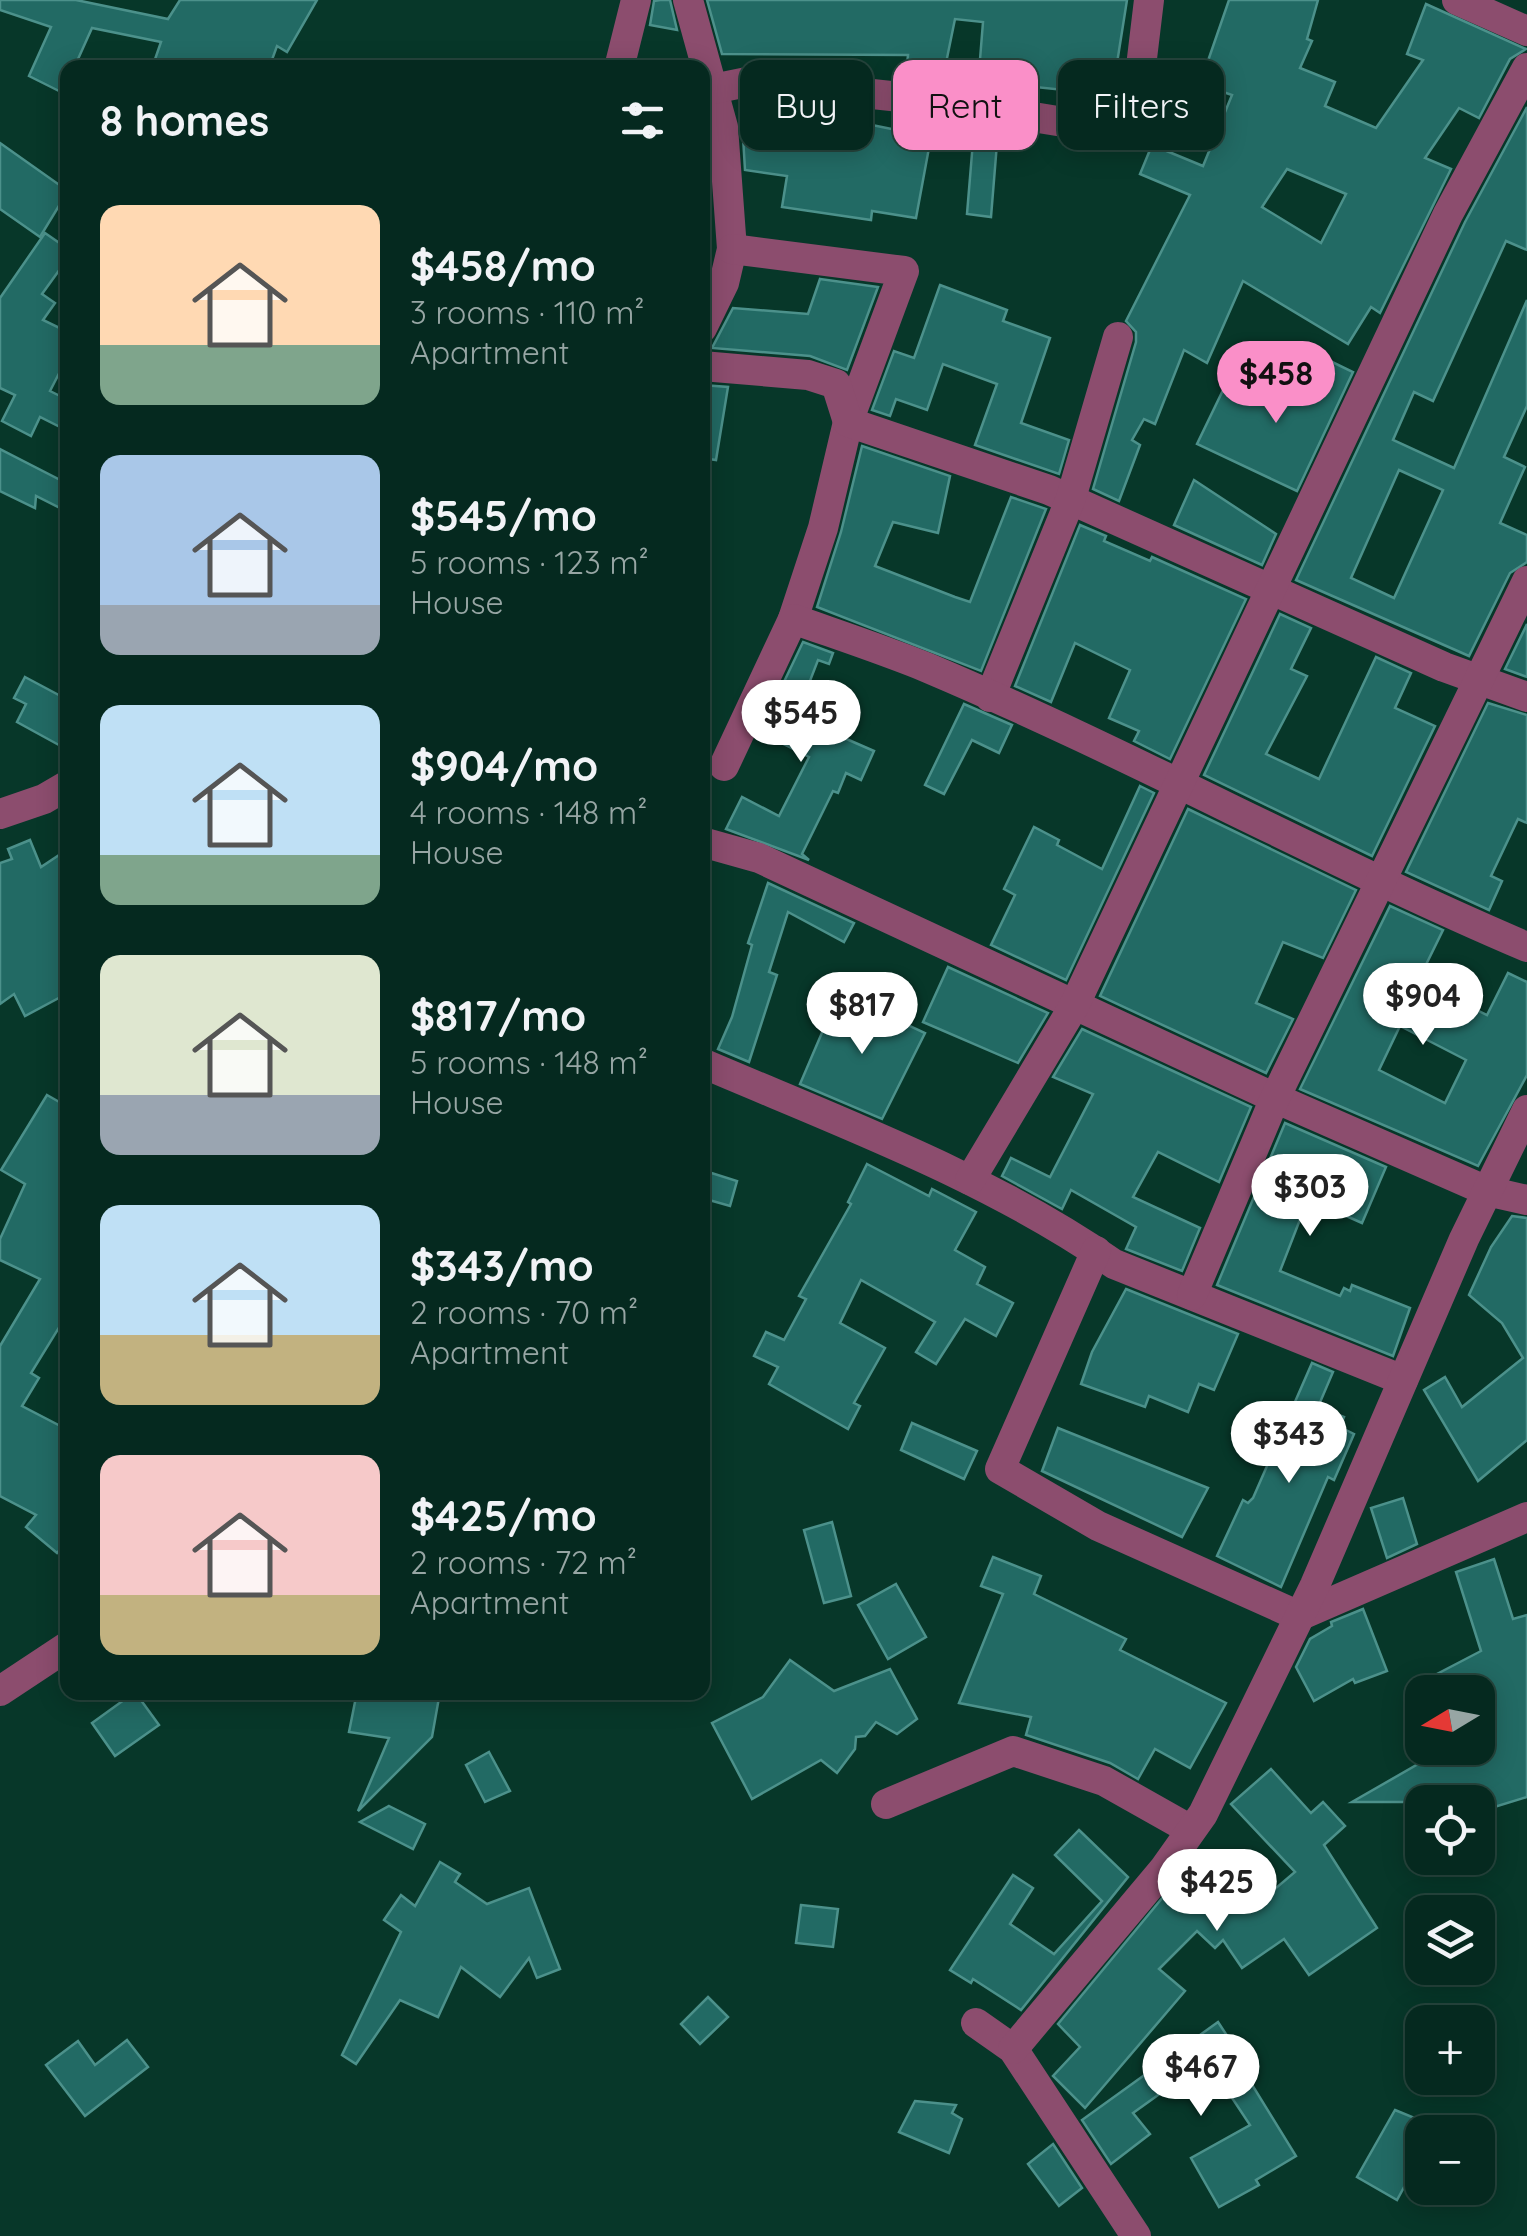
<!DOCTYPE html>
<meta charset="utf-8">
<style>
body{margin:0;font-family:Quicksand,sans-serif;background:#13352c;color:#f1f3f6;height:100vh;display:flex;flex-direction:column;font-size:38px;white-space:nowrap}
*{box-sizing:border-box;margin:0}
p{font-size:32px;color:#97a6a4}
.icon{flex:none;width:55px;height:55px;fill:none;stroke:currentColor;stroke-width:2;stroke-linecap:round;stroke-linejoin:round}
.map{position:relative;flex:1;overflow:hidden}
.details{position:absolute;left:60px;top:60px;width:650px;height:1640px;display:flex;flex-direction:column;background:#05291f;border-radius:20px;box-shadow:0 5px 25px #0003,0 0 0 2px #26453d}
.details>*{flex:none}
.banner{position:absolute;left:740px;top:60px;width:635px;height:90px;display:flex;gap:20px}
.needle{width:65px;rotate:260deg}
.controls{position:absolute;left:1405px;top:1675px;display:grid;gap:20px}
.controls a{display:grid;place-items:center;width:90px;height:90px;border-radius:20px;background:#05291f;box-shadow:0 5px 25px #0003,0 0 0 2px #26453d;font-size:50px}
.price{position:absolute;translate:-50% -85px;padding:0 22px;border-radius:35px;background:#fff;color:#222;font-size:32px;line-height:65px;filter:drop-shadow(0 2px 5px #0008)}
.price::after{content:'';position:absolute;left:50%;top:60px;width:30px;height:22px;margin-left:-15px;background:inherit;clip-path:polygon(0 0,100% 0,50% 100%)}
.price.on{background:#fa8fc8;color:#111}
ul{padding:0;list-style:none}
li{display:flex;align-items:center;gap:30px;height:250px;padding:0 40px}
li span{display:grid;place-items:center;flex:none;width:280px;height:200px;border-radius:20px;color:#555}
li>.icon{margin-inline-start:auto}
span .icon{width:120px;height:120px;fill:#fffc;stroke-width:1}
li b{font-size:42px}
h2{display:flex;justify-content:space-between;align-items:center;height:120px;padding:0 40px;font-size:42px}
.chip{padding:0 35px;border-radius:20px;background:#05291f;box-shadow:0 5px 25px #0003,0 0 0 2px #26453d;font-size:35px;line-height:90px}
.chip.on{background:#fa8fc8;color:#111}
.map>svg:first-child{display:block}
.building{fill:#226a64;stroke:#4c918b;stroke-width:2.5;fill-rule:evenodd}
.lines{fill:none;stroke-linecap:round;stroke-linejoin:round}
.street{stroke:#8c4d6e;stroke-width:30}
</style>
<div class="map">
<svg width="1527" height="2236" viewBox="0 0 1527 2236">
<rect width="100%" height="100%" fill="#073729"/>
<g class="building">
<polygon points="0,0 76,0 168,19 180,0 317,0 287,52 277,46 269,68 152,68 161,42 92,28 74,68 68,68 63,93 29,76 51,27 0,10"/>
<polygon points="660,0 670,0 677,30 650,25 654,1"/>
<polygon points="707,0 1127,0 1112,95 986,82 987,72 979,72 983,22 955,19 945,68 907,65 908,55 722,54"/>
<path d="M 1229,0 L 1318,0 L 1307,39 L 1312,41 L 1300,68 L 1335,82 L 1325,106 L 1376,128 L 1423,60 L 1407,54 L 1426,4 L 1526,49 L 1510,59 L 1479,118 L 1459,108 L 1425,158 L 1451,169 L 1380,313 L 1371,307 L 1348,344 L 1243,281 L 1207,363 L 1184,350 L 1155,424 L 1144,419 L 1132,440 L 1140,445 L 1119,501 L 1093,489 L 1136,342 L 1136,332 L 1126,321 L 1190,195 L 1140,174 L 1152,145 L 1203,166 L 1232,95 L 1200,84 ZM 1287,169 L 1346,194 L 1321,243 L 1262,207 Z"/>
<polygon points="741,103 814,116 816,107 868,114 867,124 931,137 916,218 872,211 871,220 782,207 787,176 745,170"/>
<path d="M 1527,107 L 1527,250 L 1506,241 L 1433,401 L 1414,392 L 1393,440 L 1454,468 L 1527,300 L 1527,406 L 1504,457 L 1525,467 L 1500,523 L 1527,535 L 1527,562 L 1510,573 L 1469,656 L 1296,580 L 1465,222 ZM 1399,470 L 1443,490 L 1394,598 L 1351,578 Z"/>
<polygon points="974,129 998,131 991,217 967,214"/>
<polygon points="0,143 68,191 40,237 0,209"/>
<polygon points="45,233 68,249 68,258 42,294 55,303 43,320 68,332 68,356 50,391 68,400 68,431 40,417 31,436 2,421 15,395 0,388 0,298"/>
<polygon points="820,279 878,287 847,370 810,356 712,348 733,308 808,314"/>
<polygon points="940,285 1007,310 1003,321 1050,338 1021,423 1069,440 1059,474 975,445 997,384 943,364 927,410 896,399 890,416 872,410 894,351 914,358"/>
<polygon points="1328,360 1353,372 1297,491 1197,444 1226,384 1271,406 1290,373 1315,388"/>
<polygon points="702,385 728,387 716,460 702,458"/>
<polygon points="862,446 950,476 938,533 893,522 875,566 955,597 970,602 1011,497 1046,509 981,671 817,607 841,532"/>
<polygon points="0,449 68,484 68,512 36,496 35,508 0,491"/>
<polygon points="1194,480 1276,534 1262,565 1174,525"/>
<polygon points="1080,525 1106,536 1104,541 1150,561 1152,557 1246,599 1170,759 1134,741 1139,731 1109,718 1130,670 1075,643 1051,702 1015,686"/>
<polygon points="1280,614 1311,628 1291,669 1307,676 1266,754 1319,779 1376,657 1411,673 1395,708 1435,726 1372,856 1204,775"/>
<polygon points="1527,624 1527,677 1505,669"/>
<polygon points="803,642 833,653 829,664 818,660 796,717 874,751 861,780 846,773 838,793 833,791 802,854 809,860 726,829 742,797 779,816 809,757 760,732"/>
<polygon points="25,677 68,700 68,750 17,722 26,704 14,698"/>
<polygon points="1488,703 1527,715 1527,823 1518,819 1491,876 1502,881 1489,910 1406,872"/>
<polygon points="964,704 1012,725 999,753 972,740 944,794 925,785"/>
<polygon points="1140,786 1154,793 1066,980 991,945 1015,895 1004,889 1034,827 1059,840 1057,845 1102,869"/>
<polygon points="1188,809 1356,890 1323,958 1283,942 1256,1003 1293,1019 1266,1073 1100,996"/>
<polygon points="30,840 41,867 68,849 68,993 25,1016 14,994 0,1004 0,863 12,859 8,849"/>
<polygon points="768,883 854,923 844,942 788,912 769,972 777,975 749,1062 718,1049 732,1017 752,945 748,943"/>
<path d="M 1390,906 L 1443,930 L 1418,981 L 1487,1015 L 1508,973 L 1527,982 L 1527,1075 L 1478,1166 L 1300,1089 ZM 1400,1026 L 1466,1060 L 1445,1103 L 1379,1070 Z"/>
<polygon points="948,967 1048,1013 1018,1063 923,1022"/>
<polygon points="839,993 925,1033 882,1119 800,1084"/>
<polygon points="1082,1029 1251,1107 1219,1182 1158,1152 1133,1197 1200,1228 1182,1271 1126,1249 1136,1227 1071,1190 1062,1209 1002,1176 1011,1158 1050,1177 1093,1094 1053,1077"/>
<polygon points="47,1095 68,1107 68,1313 31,1373 39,1378 22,1406 68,1430 68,1540 57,1553 26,1527 36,1515 0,1496 0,1346 40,1279 0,1260 0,1239 25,1184 1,1170"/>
<polygon points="1285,1123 1386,1167 1362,1223 1308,1199 1280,1271 1340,1296 1344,1288 1350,1291 1352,1285 1410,1308 1393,1356 1217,1285"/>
<polygon points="867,1164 929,1196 932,1189 976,1212 955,1250 985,1267 977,1284 1013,1303 996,1336 965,1319 936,1364 916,1352 935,1322 861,1280 840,1323 885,1348 854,1403 860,1406 848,1429 769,1384 778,1367 754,1356 766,1332 784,1340 806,1299 799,1296 851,1204 848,1202"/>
<polygon points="702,1170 737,1181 730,1206 702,1198"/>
<polygon points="1512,1216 1527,1218 1527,1440 1478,1481 1424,1390 1445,1377 1462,1407 1523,1358 1502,1323 1469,1295 1491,1247"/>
<polygon points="1126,1289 1238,1334 1214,1390 1199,1384 1188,1412 1149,1396 1145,1407 1081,1384 1092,1352"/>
<polygon points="1312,1363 1333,1372 1318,1407 1344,1417 1340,1427 1354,1434 1334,1480 1328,1477 1281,1587 1217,1556 1243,1500 1248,1503 1253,1498"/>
<polygon points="912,1423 977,1451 964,1479 901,1450"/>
<polygon points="1058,1428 1208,1488 1182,1537 1042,1471"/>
<polygon points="1403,1498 1417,1544 1387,1558 1371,1508"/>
<polygon points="832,1522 851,1596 824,1603 804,1530"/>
<polygon points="993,1557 1041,1576 1034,1594 1126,1639 1120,1650 1226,1703 1190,1768 1155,1749 1138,1779 1110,1763 1026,1735 1031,1717 959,1703 1003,1594 981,1586"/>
<polygon points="1494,1559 1513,1619 1527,1615 1527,1797 1478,1812 1478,1802 1352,1802 1446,1748 1478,1748 1478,1692 1447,1692 1437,1674 1481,1651 1456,1572"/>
<polygon points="896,1584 926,1637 888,1659 858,1605"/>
<polygon points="1363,1609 1387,1671 1355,1683 1353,1679 1314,1701 1296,1667 1310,1639 1332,1626 1331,1622"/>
<polygon points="790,1660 834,1691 890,1669 917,1719 897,1734 876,1722 865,1736 856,1737 855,1749 837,1773 821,1760 752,1799 712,1723 763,1697"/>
<polygon points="135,1692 159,1725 115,1756 92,1723"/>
<polygon points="357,1692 440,1692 432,1737 358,1811 389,1738 349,1732"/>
<polygon points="489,1752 510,1791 485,1802 466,1765"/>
<polygon points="1271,1769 1311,1813 1323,1802 1345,1826 1324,1845 1377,1928 1309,1975 1284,1939 1242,1968 1223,1940 1215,1948 1197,1931 1159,1969 1185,1991 1085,2108 1053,2076 1080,2047 1058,2024 1192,1862 1249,1911 1295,1872 1231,1804"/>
<polygon points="389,1806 425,1824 413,1849 360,1822"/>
<polygon points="1079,1830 1128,1877 1021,2010 973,1979 971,1983 950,1970 1013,1875 1033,1888 1010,1924 1054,1954 1102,1901 1055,1855"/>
<polygon points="440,1862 460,1874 455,1882 487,1904 529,1888 560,1969 537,1978 529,1958 500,1997 461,1967 438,2017 400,2000 356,2064 342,2055 401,1932 384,1920 401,1895 415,1906"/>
<polygon points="801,1905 838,1909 833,1947 796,1943"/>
<polygon points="708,1997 728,2017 700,2044 681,2024"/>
<polygon points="1218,2022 1251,2072 1246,2075 1296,2156 1256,2180 1259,2185 1219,2207 1191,2158 1250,2125 1207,2060 1133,2113 1150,2134 1111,2164 1082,2120"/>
<polygon points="127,2040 148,2067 85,2116 46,2065 78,2041 95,2065"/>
<polygon points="915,2101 956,2105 952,2113 962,2119 949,2153 899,2132"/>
<polygon points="1395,2110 1422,2121 1422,2154 1397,2200 1357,2177"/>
<polygon points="1053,2144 1082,2188 1059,2206 1028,2164"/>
</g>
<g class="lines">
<g class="street">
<polyline points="688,0 723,127 732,249 724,283 702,328"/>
<polyline points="1457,0 1527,31"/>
<polyline points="619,68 636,0"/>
<polyline points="713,89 752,81 928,100 1119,131 1134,125 1149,0"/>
<polyline points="732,249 904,271 848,422 823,528 793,619"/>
<polyline points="702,366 808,375 836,384 848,422 1049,490 1444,667 1527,697"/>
<polyline points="990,697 1071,498 1118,337"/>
<path d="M 724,766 L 793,619 C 838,635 884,650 928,668 C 1131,754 1325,861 1527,947"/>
<polyline points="0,814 44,799 68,785"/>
<polyline points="702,842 759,858 1275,1098 1487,1191 1527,1200"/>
<path d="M 702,1063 C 842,1123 989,1177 1114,1264 L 1403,1380"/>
<polyline points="970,1180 1074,1006 1448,214 1527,68"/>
<polyline points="1096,1251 1000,1469 1098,1526 1299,1616 1527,1517"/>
<polyline points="1192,1295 1275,1098 1527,581"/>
<polyline points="0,1691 68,1646"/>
<polyline points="886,1804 1013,1751 1104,1781 1191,1830"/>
<polyline points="976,2023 1013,2049 1136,2236"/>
<polyline points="1013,2049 1164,1869 1203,1814 1315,1585 1464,1239 1527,1110"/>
</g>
</g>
</svg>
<div class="controls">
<a><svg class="needle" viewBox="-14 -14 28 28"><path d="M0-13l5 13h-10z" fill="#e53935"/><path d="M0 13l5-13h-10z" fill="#97a6a4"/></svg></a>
<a><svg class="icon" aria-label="locate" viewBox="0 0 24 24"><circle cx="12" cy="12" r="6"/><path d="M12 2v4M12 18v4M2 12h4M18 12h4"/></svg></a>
<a><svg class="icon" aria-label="layers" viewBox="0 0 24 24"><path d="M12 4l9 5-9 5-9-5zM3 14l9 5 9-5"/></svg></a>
<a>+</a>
<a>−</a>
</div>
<b class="price on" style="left:1276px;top:426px">$458</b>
<b class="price" style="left:801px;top:765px">$545</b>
<b class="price" style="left:1423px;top:1048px">$904</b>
<b class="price" style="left:862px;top:1057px">$817</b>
<b class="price" style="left:1310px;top:1239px">$303</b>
<b class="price" style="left:1289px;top:1486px">$343</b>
<b class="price" style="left:1217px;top:1934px">$425</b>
<b class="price" style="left:1201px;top:2119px">$467</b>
<div class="banner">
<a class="chip">Buy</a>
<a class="chip on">Rent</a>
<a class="chip">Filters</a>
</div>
<section class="details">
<h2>8 homes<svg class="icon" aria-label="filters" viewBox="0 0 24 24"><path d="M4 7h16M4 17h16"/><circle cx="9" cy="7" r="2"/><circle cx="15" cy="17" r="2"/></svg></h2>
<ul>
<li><span style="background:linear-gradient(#ffd9b3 70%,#7fa58c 0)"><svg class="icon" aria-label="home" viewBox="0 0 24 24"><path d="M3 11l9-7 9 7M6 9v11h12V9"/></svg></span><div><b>$458/mo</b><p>3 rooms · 110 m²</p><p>Apartment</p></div></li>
<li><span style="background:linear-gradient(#a9c7e8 75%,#9aa5b1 0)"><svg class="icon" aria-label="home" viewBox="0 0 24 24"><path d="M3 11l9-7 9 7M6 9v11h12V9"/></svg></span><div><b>$545/mo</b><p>5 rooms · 123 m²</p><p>House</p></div></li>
<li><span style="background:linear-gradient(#bfe0f5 75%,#7fa58c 0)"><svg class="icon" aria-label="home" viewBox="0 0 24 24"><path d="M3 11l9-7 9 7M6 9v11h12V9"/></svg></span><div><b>$904/mo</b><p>4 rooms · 148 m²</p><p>House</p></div></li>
<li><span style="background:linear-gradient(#dfe7d0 70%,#9aa5b1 0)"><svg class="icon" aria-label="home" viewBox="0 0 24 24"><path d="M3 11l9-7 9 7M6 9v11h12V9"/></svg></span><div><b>$817/mo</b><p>5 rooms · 148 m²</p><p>House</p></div></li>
<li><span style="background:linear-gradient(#bfe0f5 65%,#c2b280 0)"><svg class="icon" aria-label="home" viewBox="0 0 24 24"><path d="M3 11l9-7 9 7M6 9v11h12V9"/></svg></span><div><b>$343/mo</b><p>2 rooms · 70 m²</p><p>Apartment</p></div></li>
<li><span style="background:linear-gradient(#f6c9c9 70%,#c2b280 0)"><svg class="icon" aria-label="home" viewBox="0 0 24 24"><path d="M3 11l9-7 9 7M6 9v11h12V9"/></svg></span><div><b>$425/mo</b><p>2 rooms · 72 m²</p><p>Apartment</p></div></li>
</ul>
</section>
</div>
